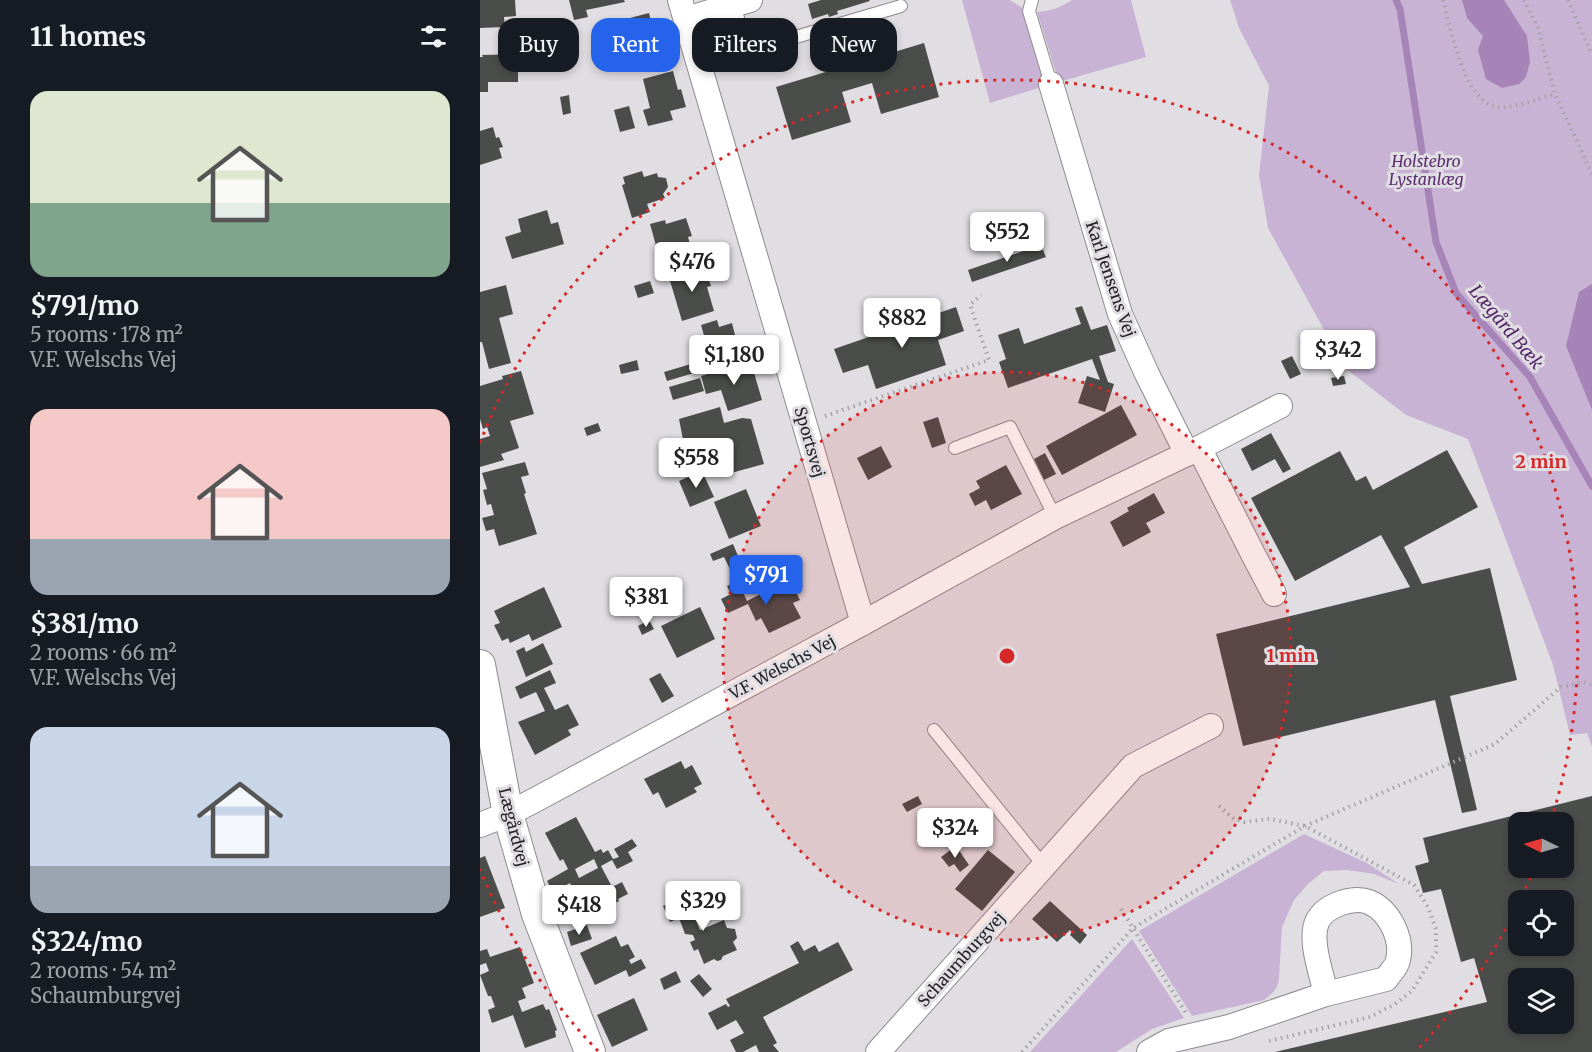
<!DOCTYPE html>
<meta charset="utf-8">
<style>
body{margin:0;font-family:Merriweather,serif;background:#242831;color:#f1f3f6;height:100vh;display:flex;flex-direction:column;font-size:22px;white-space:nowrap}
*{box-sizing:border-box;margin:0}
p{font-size:20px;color:#9ea1a6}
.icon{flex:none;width:33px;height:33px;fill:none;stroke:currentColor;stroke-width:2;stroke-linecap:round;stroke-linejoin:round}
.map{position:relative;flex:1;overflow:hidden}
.details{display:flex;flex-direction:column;background:#171b24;width:480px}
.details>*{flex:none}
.hud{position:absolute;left:18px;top:18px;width:570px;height:54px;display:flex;gap:12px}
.needle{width:39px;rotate:275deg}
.buttons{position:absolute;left:1028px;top:812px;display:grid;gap:12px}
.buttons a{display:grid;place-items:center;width:66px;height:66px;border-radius:12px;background:#171b24;box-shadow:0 3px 9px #0003;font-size:30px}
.price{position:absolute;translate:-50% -51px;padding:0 14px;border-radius:6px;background:#fff;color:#222;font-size:20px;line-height:39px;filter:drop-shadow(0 2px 3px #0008)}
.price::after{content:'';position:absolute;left:50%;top:36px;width:18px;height:14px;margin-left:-9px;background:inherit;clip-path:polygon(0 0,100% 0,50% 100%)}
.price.active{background:#2563eb;color:#fff}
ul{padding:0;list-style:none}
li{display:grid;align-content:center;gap:12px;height:318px;padding:0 30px}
li span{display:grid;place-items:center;height:186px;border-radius:18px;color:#555}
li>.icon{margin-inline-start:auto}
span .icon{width:108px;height:108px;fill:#fffc;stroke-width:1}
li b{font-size:26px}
h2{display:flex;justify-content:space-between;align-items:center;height:72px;padding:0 30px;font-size:26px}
.pill{padding:0 21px;border-radius:18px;background:#171b24;box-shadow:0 3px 9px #0003;font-size:21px;line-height:54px}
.pill.active{background:#2563eb;color:#fff}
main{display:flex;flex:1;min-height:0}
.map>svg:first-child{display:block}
.green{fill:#c9b3d5}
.water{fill:#a684b7}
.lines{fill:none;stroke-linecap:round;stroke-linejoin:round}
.stream{stroke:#a684b7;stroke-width:7}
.building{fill:#4a4d4a;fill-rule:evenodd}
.service-casing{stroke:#8e8b8f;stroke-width:14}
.minor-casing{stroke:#8e8b8f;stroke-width:26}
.tertiary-casing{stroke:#8e8b8f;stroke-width:32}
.path{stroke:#a5a3a7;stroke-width:4;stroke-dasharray:1.5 4.5;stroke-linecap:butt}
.service{stroke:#fff;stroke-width:12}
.minor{stroke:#fff;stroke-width:24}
.tertiary{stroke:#fff;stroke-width:30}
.ring{fill:none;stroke:#d62828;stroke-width:3;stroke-dasharray:3 6}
.labels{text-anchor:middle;stroke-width:6;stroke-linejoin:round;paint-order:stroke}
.park-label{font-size:16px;font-style:italic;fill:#5b2f6f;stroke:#e1dee3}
.street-label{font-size:16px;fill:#232224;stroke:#e1dee3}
.water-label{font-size:18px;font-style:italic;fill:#542868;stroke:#e1dee3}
.centre{fill:#d62828;stroke:#e1dee3;stroke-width:3}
.ring-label{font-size:18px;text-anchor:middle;font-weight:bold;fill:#d62828;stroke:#e1dee3;stroke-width:6;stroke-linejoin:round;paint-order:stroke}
</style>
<main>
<section class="details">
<h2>11 homes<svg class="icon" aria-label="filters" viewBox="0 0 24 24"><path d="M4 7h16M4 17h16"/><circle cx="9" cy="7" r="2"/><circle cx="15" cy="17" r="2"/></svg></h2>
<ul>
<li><span style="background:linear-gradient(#dfe7d0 60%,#7fa58c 0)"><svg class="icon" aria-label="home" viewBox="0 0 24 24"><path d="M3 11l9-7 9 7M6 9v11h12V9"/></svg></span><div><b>$791/mo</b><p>5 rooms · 178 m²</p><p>V.F. Welschs Vej</p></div></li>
<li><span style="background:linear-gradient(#f6c9c9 70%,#9aa5b1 0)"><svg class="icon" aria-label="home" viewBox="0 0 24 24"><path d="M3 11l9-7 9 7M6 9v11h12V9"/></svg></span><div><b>$381/mo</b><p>2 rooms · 66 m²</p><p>V.F. Welschs Vej</p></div></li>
<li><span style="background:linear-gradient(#c9d6e8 75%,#9aa5b1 0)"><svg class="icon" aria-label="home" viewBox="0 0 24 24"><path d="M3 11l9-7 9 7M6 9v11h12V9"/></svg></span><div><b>$324/mo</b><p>2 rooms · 54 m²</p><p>Schaumburgvej</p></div></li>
</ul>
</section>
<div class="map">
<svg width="1112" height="1052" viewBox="0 0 1112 1052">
<rect width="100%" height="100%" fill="#e1dee3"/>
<g class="green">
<polygon points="482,0 530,0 543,8 565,86 510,103"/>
<path d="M 592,0 L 651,0 L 666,57 L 579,82 L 557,12 C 571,11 580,8 592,0 Z"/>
<polygon points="750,0 1112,0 1112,747 1107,733 1090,735 1073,665 988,439 926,415 865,368 788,228 779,175 789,86 759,28"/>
<path d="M 824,834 L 887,863 L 919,884 L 894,874 L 867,870 L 844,871 L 828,884 L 814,900 L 802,927 L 799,978 C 798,989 793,993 784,1000 L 712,1016 L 659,931 Z"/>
<polygon points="652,939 704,1018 672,1029 636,1052 550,1052"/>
</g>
<g class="water">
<polygon points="982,0 1024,0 1047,36 1050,62 1046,77 1039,84 1022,88 1006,79 998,50 1003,36 987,18"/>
<polygon points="1112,284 1112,410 1086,346 1099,292"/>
</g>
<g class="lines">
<polyline class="stream" points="916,0 920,9 956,242 976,293 1050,377 1112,486"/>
</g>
<g class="building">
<polygon points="0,0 35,0 36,16 24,17 25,27 0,28"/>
<polygon points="89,0 144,0 145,2 106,10 108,17 94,20"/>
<polygon points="341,0 389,0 390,1 357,11 358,14 349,17 348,14 332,19 328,4"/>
<polygon points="169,13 176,43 153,49 146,19"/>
<polygon points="385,39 391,59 444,43 459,97 401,114 392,83 362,92 371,122 312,140 296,87 349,71 344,51"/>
<polygon points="40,41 70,41 70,55 40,56"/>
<polygon points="38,54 38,82 8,82 8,92 0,92 0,57 3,57 2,55"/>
<polygon points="89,57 95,57 97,63 80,71 76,62"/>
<polygon points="193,71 198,90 201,89 206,107 190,111 193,120 168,126 163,110 170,108 163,79"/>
<polygon points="89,95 91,113 83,115 80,97"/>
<polygon points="149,106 155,128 140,132 134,110"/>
<polygon points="13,127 16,138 19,137 23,147 19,148 22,158 0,165 0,131"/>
<polygon points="162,171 164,177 177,173 178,177 186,178 188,187 183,194 185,198 167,204 170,212 152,218 142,185 145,184 143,177"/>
<polygon points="67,210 71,224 78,222 84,244 32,259 25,237 41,232 38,219"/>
<polygon points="206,218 212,236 208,237 215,262 183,271 170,224 185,220 186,224"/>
<polygon points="561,245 566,257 492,282 488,270"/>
<polygon points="225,268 231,286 227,287 234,311 202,321 188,274 205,269 206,273"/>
<polygon points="170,281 174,293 158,298 154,286"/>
<polygon points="26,285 33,314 19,318 31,363 9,369 2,342 0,342 0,292"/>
<polygon points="602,306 611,330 627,325 636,351 619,356 628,382 634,384 625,412 598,403 607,376 620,380 612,359 528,388 519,362 526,359 518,335 539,328 544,344 601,324 595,308"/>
<polygon points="476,307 484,331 458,340 466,365 396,389 388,365 363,373 354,349"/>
<polygon points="237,320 239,327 252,323 261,359 187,381 184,372 221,361 220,356 229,353 221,325"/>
<polygon points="812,356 821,374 810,379 801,361"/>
<polygon points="157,360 159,370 141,374 139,365"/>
<polygon points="254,366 256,371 272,366 282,400 248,411 241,390 226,394 221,376"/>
<polygon points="41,371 54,414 30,421 39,448 21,454 24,460 0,467 0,439 10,436 7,427 3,429 0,419 0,386 23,379 22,376"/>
<polygon points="864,376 866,384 853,386 851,378"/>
<polygon points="220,378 224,391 193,400 189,387"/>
<polygon points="641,405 657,435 582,475 566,446"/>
<polygon points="240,407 244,423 262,418 271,419 284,464 251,473 244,452 237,454 234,442 205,450 199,419"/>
<polygon points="458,417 466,443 452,448 443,422"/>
<polygon points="118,423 121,431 107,436 104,428"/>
<polygon points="791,433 811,469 803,473 795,459 772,471 761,449"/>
<polygon points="401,446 412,467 388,480 377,458"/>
<polygon points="967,450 998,507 924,547 942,584 1010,568 1037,680 970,696 997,810 982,813 955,700 763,746 736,634 930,587 901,535 815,581 771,498 860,451 876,481 886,476 893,490"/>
<polygon points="565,453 576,474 564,480 554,459"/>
<polygon points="45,462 49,475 41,477 46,493 44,494 57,534 19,546 14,529 6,531 2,518 14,515 11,504 7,505 3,490 7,489 2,473"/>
<polygon points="526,465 542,494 511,510 506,500 495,506 489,494 500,488 496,481"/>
<polygon points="222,471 234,497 210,507 199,481"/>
<polygon points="266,489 281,526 249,539 234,502"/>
<polygon points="674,493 685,513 666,523 671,532 643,547 630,522 649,511 647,508"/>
<polygon points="253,544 261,563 250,569 244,557 233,561 230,554"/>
<polygon points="258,581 267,601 298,585 301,592 313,586 320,600 313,603 321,618 289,633 281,618 276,621 268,604 248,613 241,599 251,594 247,586"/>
<polygon points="64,587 82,627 52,641 49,634 30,643 28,638 22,641 14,625 20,623 14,611"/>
<polygon points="220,607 235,639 197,658 181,626"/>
<polygon points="169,620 174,629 162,635 158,626"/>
<polygon points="63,643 73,664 46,677 36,651 44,647 46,652"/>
<polygon points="70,670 76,683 64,688 75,710 88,704 99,725 88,730 91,735 55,755 38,722 65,711 56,692 40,699 35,687"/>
<polygon points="180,673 194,696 182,703 169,679"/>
<polygon points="201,761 205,769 212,765 222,784 214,788 217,792 186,808 178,792 173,795 164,779"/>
<polygon points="438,796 442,804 427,812 422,804"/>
<path d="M 1112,796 L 1112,1052 L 795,1052 L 1007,1002 L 994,958 L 981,962 L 961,889 L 943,893 L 935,866 L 949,862 L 943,838 ZM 1038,822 L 1083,822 L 1083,867 L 1038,867 ZM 1038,900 L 1083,900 L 1083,945 L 1038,945 ZM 1038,978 L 1083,978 L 1083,1023 L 1038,1023 Z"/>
<polygon points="492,808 511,834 501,842 482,815"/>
<path d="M 96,817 L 115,852 L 121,849 L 123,853 L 128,850 L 133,859 L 139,857 L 134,849 L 152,839 L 157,846 L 148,852 L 153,861 L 137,869 L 132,860 L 121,866 L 132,887 L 142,882 L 148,894 L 138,899 L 139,901 L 106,919 L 91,891 L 93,890 L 90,883 L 73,892 L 67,881 L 88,869 L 83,859 L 80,861 L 65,833 ZM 114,859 L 118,868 L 99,878 L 95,869 Z"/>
<polygon points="476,846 489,865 480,872 474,864 469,867 461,857"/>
<polygon points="508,850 535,872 502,911 475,889"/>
<polygon points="5,856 25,908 0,917 0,858"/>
<polygon points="205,896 220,930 244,920 247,928 255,929 257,938 253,942 257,950 243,956 241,960 237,961 234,959 224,964 218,949 214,951 210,942 215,940 213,935 205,934 199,918 190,922 183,906"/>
<polygon points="570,901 607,935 600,944 590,935 592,932 590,930 577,942 552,919"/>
<polygon points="107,925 112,939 91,946 87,932"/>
<polygon points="136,936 141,947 148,944 155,957 149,960 151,964 161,959 166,968 149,977 146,970 115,985 100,953"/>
<polygon points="318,941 324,951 335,945 339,952 358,942 373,970 283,1017 297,1043 293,1045 299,1052 279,1052 276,1045 263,1052 256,1052 250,1040 264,1033 256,1020 237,1030 228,1013 246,1004 248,1007 250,1006 246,999 319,963 310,946"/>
<polygon points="40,947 54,983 42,988 46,998 38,1001 42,1012 63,1004 66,1010 69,1009 77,1030 75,1031 76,1037 45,1048 33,1015 12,1023 8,1010 15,1007 11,996 8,996 0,975 9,971 6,963 0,965 0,951 7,949 10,957"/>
<polygon points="196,971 201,982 184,990 180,979"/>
<polygon points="219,974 232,989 223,997 210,981"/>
<polygon points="154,998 168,1030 132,1047 117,1015"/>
</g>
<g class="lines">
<g class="service-casing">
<g id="service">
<polyline points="552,0 549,11 571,84"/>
<polyline points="254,5 268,51 421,6"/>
<polyline points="475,448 530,427 575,517"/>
<polyline points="454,730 564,866"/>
</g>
</g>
<g class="minor-casing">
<g id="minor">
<polyline points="200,0 383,623"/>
<polyline points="206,19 270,0"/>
<polyline points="571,84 640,314 667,374 707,454"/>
<polyline points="794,594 775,558 719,448 800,406"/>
<polyline points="0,825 28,814 55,800 383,623 575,517 719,448"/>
<polyline points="398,1052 653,766 731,726"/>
<path d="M 669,1052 L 689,1041 L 749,1027 L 846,994 L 906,979 C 909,974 917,967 918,960 C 923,939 910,911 889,902 C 873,896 845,905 837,922 C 829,941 842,975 846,994"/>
</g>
</g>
<g class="tertiary-casing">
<polyline id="tertiary" points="0,665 28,814 57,914 110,1052"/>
</g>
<g class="path">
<path d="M 963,0 C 971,28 982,93 1012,106 C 1026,112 1061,98 1075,94"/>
<polyline points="1044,0 1058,28 1075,94 1112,174"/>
<polyline points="1088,0 1112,55"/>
<polyline points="345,416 509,360 490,305 501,295"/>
<polyline points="739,806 754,819 764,822 790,819 825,826 934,885 948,907 956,929 956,952 932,991 915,1004 890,1017 789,1041"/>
<polyline points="641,909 706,1013"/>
<polyline points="542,1052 653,928 825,826 1015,744 1081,687 1103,682 1112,685"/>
</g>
<use href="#service" class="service"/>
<use href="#minor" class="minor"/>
<use href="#tertiary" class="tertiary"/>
</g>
<circle cx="527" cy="656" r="284" fill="#d62828" fill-opacity=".12"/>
<g class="ring">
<circle cx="527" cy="656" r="284"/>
<path d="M1054 869A568 568 0 0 1 1042 896M1038 905A568 568 0 0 1 936 1051M118 1051A568 568 0 0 1 0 869M0 443A568 568 0 0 1 1072 817"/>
</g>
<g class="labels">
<g class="park-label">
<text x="946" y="167">Holstebro<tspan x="946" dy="18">Lystanlæg</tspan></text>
</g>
<g class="street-label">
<text transform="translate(631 279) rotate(71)" y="6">Karl Jensens Vej</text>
<text transform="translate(330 442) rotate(74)" y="6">Sportsvej</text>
<text transform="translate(302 667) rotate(-28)" y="6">V.F. Welschs Vej</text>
<text transform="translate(34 827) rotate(76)" y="6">Lægårdvej</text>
<text transform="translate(481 959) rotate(-48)" y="6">Schaumburgvej</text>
</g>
<g class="water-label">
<text transform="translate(1026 327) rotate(50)" y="6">Lægård Bæk</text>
</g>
</g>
<circle cx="527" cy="656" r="9" class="centre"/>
<g class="ring-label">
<text x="1061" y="468">2 min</text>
<text x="811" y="662">1 min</text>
</g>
</svg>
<div class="buttons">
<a><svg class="needle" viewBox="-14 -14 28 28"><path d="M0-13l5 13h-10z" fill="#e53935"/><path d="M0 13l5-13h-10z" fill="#9ea1a6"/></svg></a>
<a><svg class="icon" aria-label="locate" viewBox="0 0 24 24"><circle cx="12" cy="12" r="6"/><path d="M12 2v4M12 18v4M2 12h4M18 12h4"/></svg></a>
<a><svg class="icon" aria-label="layers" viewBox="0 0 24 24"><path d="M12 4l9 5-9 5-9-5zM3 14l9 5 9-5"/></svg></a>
</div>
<b class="price" style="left:527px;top:263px">$552</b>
<b class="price" style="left:212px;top:293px">$476</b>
<b class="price" style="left:422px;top:349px">$882</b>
<b class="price" style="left:858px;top:381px">$342</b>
<b class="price" style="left:254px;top:386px">$1,180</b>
<b class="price" style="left:216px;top:489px">$558</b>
<b class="price active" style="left:286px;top:606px">$791</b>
<b class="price" style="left:166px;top:628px">$381</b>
<b class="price" style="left:475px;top:859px">$324</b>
<b class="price" style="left:223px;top:932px">$329</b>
<b class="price" style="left:99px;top:936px">$418</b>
<div class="hud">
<a class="pill">Buy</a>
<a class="pill active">Rent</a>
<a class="pill">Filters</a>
<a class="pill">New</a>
</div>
</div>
</main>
